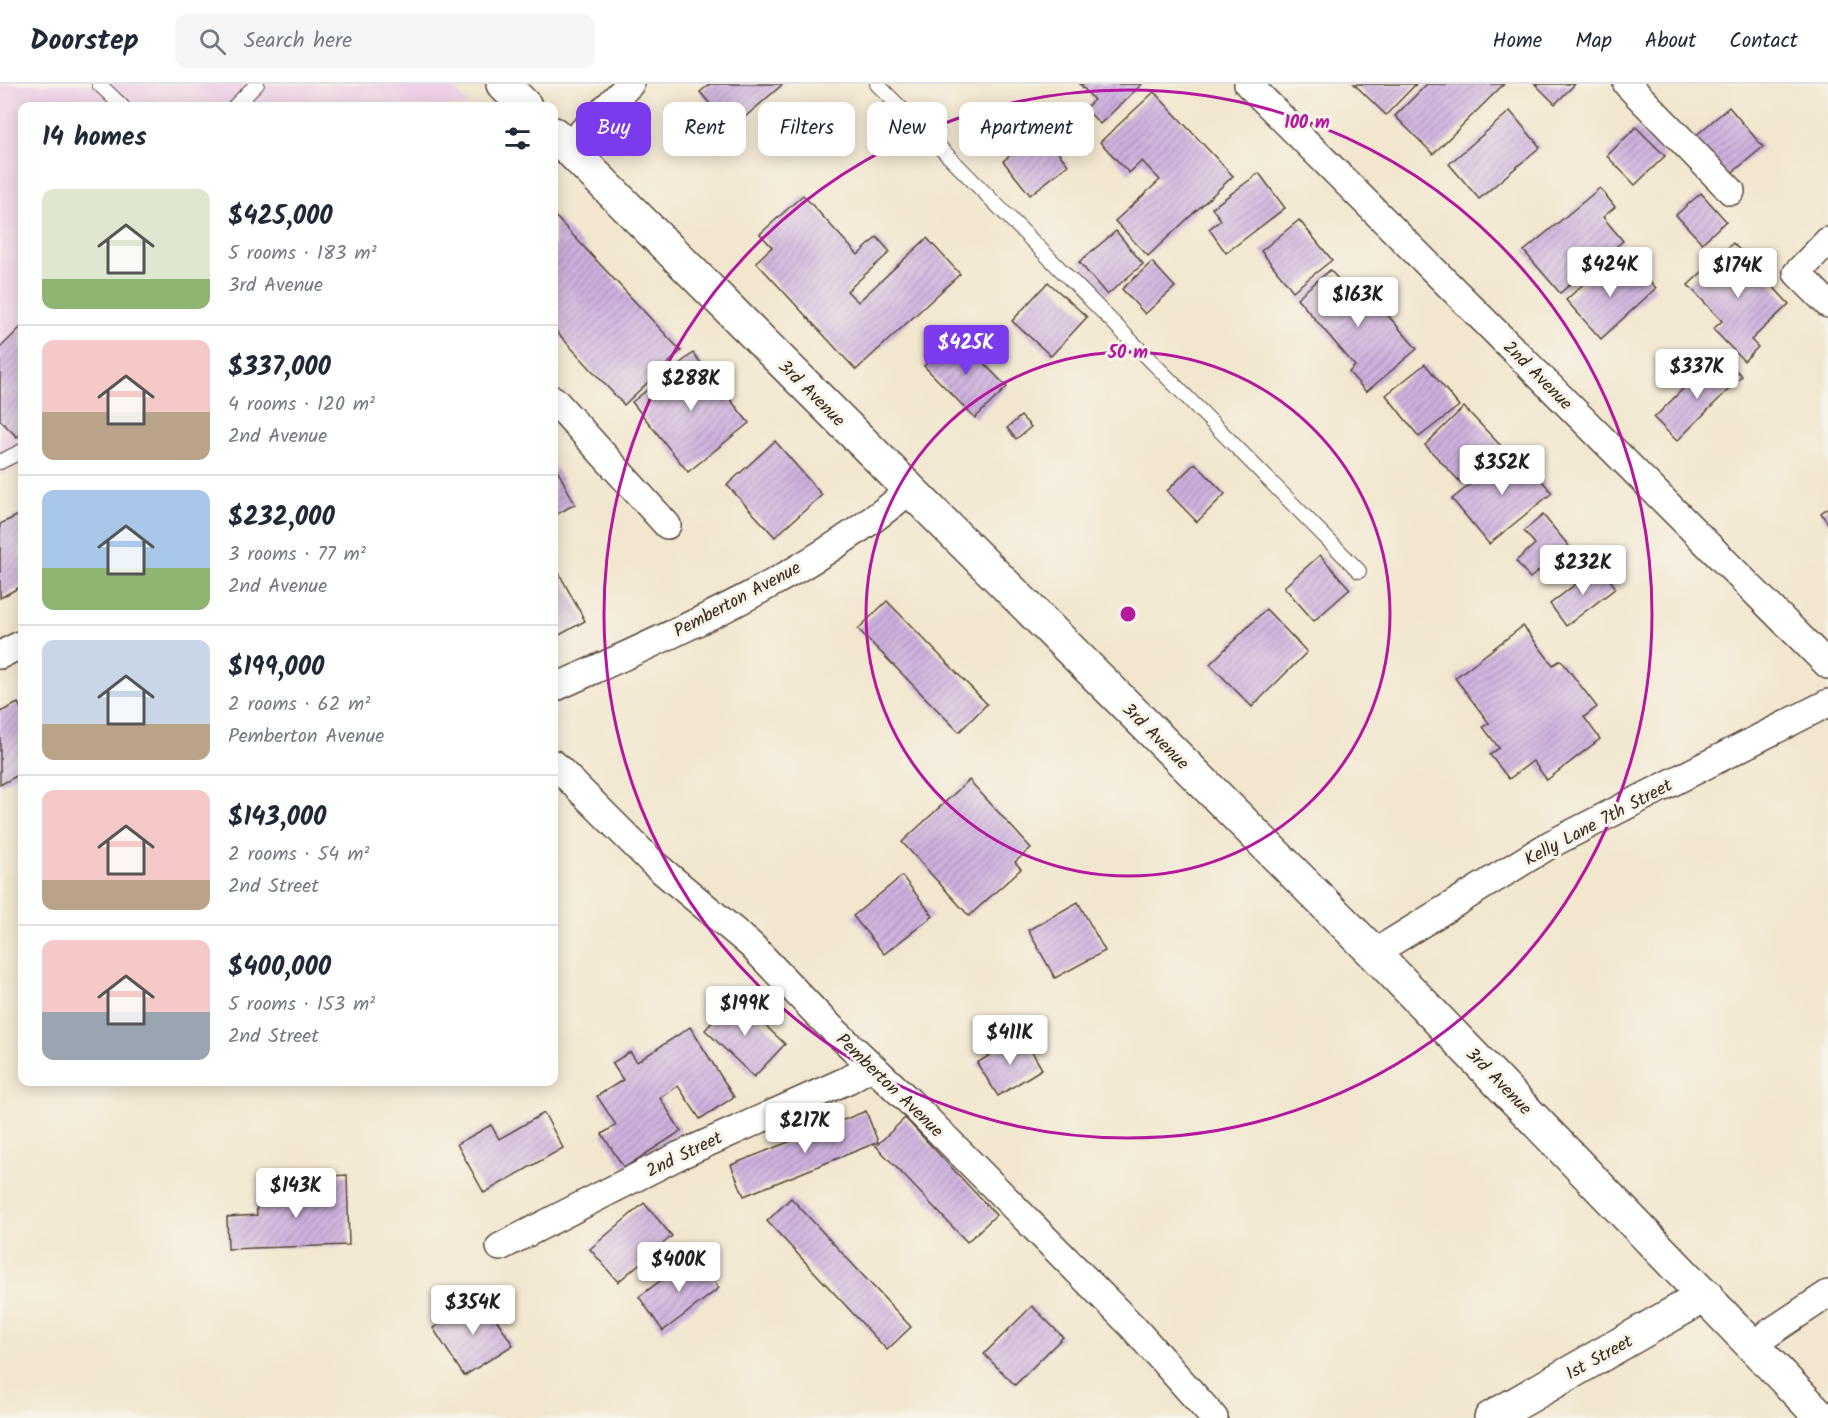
<!DOCTYPE html>
<meta charset="utf-8">
<style>
body{margin:0;font-family:Kalam,sans-serif;background:#f6f6f7;color:#1f2937;height:100vh;display:flex;flex-direction:column;font-size:22px;white-space:nowrap}
*{box-sizing:border-box;margin:0}
p{font-size:20px;color:#747a83}
.icon{flex:none;width:33px;height:33px;fill:none;stroke:currentColor;stroke-width:2;stroke-linecap:round;stroke-linejoin:round}
.map{position:relative;flex:1;overflow:hidden}
.sheet{position:absolute;left:18px;top:18px;width:540px;height:984px;display:flex;flex-direction:column;background:#fff;border-radius:12px;box-shadow:0 3px 15px #0003}
.sheet>*{flex:none}
.guide{position:absolute;left:576px;top:18px;width:570px;height:54px;display:flex;gap:12px}
.price{position:absolute;translate:-50% -51px;padding:0 14px;border-radius:6px;background:#fff;color:#222;font-size:20px;line-height:39px;filter:drop-shadow(0 2px 3px #0008)}
.price::after{content:'';position:absolute;left:50%;top:36px;width:18px;height:14px;margin-left:-9px;background:inherit;clip-path:polygon(0 0,100% 0,50% 100%)}
.price.selected{background:#7c3aed;color:#fff}
ul{padding:0;list-style:none}
li{display:flex;align-items:center;gap:18px;height:150px;padding:0 24px}
li+li{border-top:2px solid #e0e1e3}
li span{display:grid;place-items:center;flex:none;width:168px;height:120px;border-radius:12px;color:#555}
li>.icon{margin-inline-start:auto}
span .icon{width:72px;height:72px;fill:#fffc;stroke-width:1}
li b{font-size:26px}
h2{display:flex;justify-content:space-between;align-items:center;height:72px;padding:0 24px;font-size:26px}
.chip{padding:0 21px;border-radius:12px;background:#fff;box-shadow:0 3px 15px #0003;font-size:21px;line-height:54px}
.chip.selected{background:#7c3aed;color:#fff}
header{display:flex;align-items:center;gap:36px;box-sizing:border-box;height:84px;padding:0 30px;background:#fff;border-bottom:2px solid #e0e1e3}
header strong{font-size:28px}
nav{display:flex;gap:33px;margin-inline-start:auto;font-size:21px}
.search{width:420px;height:54px;background:#f6f6f7;display:flex;align-items:center;gap:15px;box-sizing:border-box;padding:0 21px;border-radius:12px;color:#747a83;font-size:22px}
.map>svg:first-child{display:block}
.built{fill:#eed0e7}
.building{fill:url(#building-hatch)}
.lines{fill:none;stroke-linecap:round;stroke-linejoin:round}
.service-casing{stroke:#564638;stroke-width:16}
.minor-casing{stroke:#564638;stroke-width:30}
.tertiary-casing{stroke:#564638;stroke-width:36}
.service{stroke:#fff;stroke-width:14}
.minor{stroke:#fff;stroke-width:27}
.tertiary{stroke:#fff;stroke-width:33}
.ring{fill:none;stroke:#b5179e;stroke-width:3}
.labels{text-anchor:middle;stroke-width:6;stroke-linejoin:round;paint-order:stroke}
.street-label{font-size:18px;fill:#3b2a1e;stroke:#f7f3e8}
.centre{fill:#b5179e;stroke:#f7f3e8;stroke-width:3}
.ring-label{font-size:18px;text-anchor:middle;font-weight:bold;fill:#b5179e;stroke:#f7f3e8;stroke-width:6;stroke-linejoin:round;paint-order:stroke}
</style>
<header>
<strong>Doorstep</strong>
<div class="search"><svg class="icon" aria-label="search" viewBox="0 0 24 24"><circle cx="10" cy="10" r="6"/><path d="M15 15l6 6"/></svg>Search here</div>
<nav><a>Home</a><a>Map</a><a>About</a><a>Contact</a></nav>
</header>
<div class="map">
<svg width="1828" height="1334" viewBox="0 0 1828 1334">
<defs>
<pattern id="building-hatch" width="6" height="6" patternUnits="userSpaceOnUse" patternTransform="scale(1.5)"><rect width="6" height="6" fill="#ceb1df"/><path d="M-1 1l2-2M0 6l6-6M5 7l2-2" fill="none" stroke="#a890b4"/></pattern>
</defs>
<rect width="100%" height="100%" fill="#f7f3e8"/>
<filter id="ink" filterUnits="userSpaceOnUse"><feTurbulence type="fractalNoise" baseFrequency=".0167" numOctaves="2"/><feDisplacementMap in="SourceGraphic" scale="12" xChannelSelector="R" yChannelSelector="G"/><feConvolveMatrix kernelMatrix="1 2 1 2 8 2 1 2 1" color-interpolation-filters="sRGB"/></filter>
<filter id="wash" filterUnits="userSpaceOnUse"><feTurbulence type="fractalNoise" baseFrequency=".008" numOctaves="4" result="noise"/><feDisplacementMap in="SourceGraphic" scale="24" xChannelSelector="R" yChannelSelector="G"/><feGaussianBlur stdDeviation="1.35" result="paint"/><feColorMatrix in="noise" values="0 0 0 0 0 0 0 0 0 0 0 0 0 0 0 0 0 1.4 0 .05"/><feComposite in="paint" operator="in"/></filter>
<g filter="url(#wash)">
<rect width="100%" height="100%" fill="#f2e6ce"/>
<polygon class="built" points="0,0 449,0 471,22 22,22 22,380 0,391"/>
<g id="blocks">
<g class="building">
<polygon points="710,0 783,0 731,45 700,8"/>
<polygon points="1080,0 1142,0 1100,40 1085,24 1094,16"/>
<polygon points="1354,0 1416,0 1386,31"/>
<polygon points="1427,0 1504,0 1433,70 1395,32"/>
<polygon points="1535,0 1575,0 1555,20"/>
<polygon points="1154,8 1233,92 1148,172 1115,137 1160,96 1142,77 1129,89 1100,58"/>
<polygon points="1729,23 1763,63 1727,93 1693,54"/>
<polygon points="1510,27 1540,63 1479,115 1449,80"/>
<polygon points="1636,43 1665,72 1635,101 1607,72"/>
<polygon points="1041,47 1068,81 1030,111 1003,77"/>
<polygon points="1259,89 1285,124 1226,169 1209,145 1221,136 1212,124"/>
<polygon points="1600,104 1615,123 1603,133 1623,157 1560,209 1524,167"/>
<polygon points="1701,109 1726,137 1702,159 1676,131"/>
<polygon points="803,111 858,171 877,153 890,168 847,207 858,218 927,154 960,190 856,286 756,178 772,163 760,150"/>
<polygon points="555,132 681,267 624,321 554,245"/>
<polygon points="1299,136 1332,176 1293,207 1261,167"/>
<polygon points="1116,147 1143,180 1107,211 1079,178"/>
<polygon points="1733,159 1789,220 1751,256 1758,263 1744,277 1713,245 1722,237 1688,201"/>
<polygon points="1152,178 1175,203 1145,230 1122,205"/>
<polygon points="1606,179 1619,193 1633,180 1656,204 1601,255 1566,216"/>
<polygon points="1330,186 1349,207 1359,198 1417,265 1366,308 1349,288 1355,282 1297,214"/>
<polygon points="1048,198 1087,233 1051,272 1012,237"/>
<polygon points="22,242 22,349 17,353 0,336 0,264"/>
<polygon points="956,251 1007,303 975,334 924,282"/>
<polygon points="693,269 749,339 688,388 632,318"/>
<polygon points="1724,275 1742,292 1677,357 1654,334 1689,299 1695,304"/>
<polygon points="1425,280 1459,322 1419,353 1386,311"/>
<polygon points="1464,323 1501,362 1462,400 1425,361"/>
<polygon points="1021,332 1031,343 1016,355 1007,344"/>
<polygon points="775,357 822,411 775,453 727,401"/>
<polygon points="1515,364 1552,409 1489,460 1452,415"/>
<polygon points="1195,379 1225,410 1197,438 1167,407"/>
<polygon points="554,380 575,420 554,432"/>
<polygon points="1828,424 1828,440 1821,429"/>
<polygon points="21,430 22,502 0,514 0,440"/>
<polygon points="1543,431 1569,462 1530,494 1516,477 1535,460 1524,447"/>
<polygon points="1320,471 1350,505 1314,537 1284,503"/>
<polygon points="554,480 585,537 554,554"/>
<polygon points="1599,482 1616,504 1566,542 1550,520"/>
<polygon points="887,517 987,620 959,648 858,545"/>
<polygon points="1266,525 1307,568 1252,623 1210,580"/>
<polygon points="1523,542 1553,581 1561,576 1597,623 1584,633 1600,655 1547,696 1533,677 1509,695 1490,671 1499,664 1483,643 1489,639 1455,594"/>
<polygon points="18,619 22,627 22,689 0,701 0,628"/>
<polygon points="969,696 1031,764 1015,778 1021,785 969,832 902,758"/>
<polygon points="902,792 933,832 884,870 853,832"/>
<polygon points="1078,818 1105,867 1055,894 1028,846"/>
<polygon points="736,914 785,960 754,993 705,946"/>
<polygon points="690,943 734,1013 700,1035 678,1002 660,1014 681,1047 624,1084 602,1050 616,1041 597,1012 623,996 612,979 630,968 637,978"/>
<polygon points="1022,951 1042,985 998,1012 977,979"/>
<polygon points="866,1027 878,1058 744,1112 731,1081"/>
<polygon points="544,1029 563,1064 484,1109 457,1060 491,1041 499,1055"/>
<polygon points="905,1034 996,1131 967,1158 876,1062"/>
<polygon points="347,1091 349,1161 228,1165 227,1133 257,1131 256,1113 313,1111 312,1093"/>
<polygon points="791,1114 911,1243 887,1266 767,1137"/>
<polygon points="644,1119 672,1152 618,1198 590,1165"/>
<polygon points="694,1171 719,1204 663,1247 639,1213"/>
<polygon points="482,1213 513,1261 464,1292 433,1244"/>
<polygon points="1032,1222 1063,1253 1015,1301 984,1270"/>
</g>
</g>
</g>
<g filter="url(#ink)">
<use href="#blocks" fill-opacity="0" stroke="#564638" stroke-width="1.5"/>
<g class="lines">
<g class="service-casing">
<g id="service">
<polyline points="99,0 122,22"/>
<polyline points="877,0 1359,487"/>
<polyline points="235,22 257,0"/>
<polyline points="0,378 22,367"/>
</g>
</g>
<g class="minor-casing">
<g id="minor">
<polyline points="1248,0 1828,581"/>
<polyline points="1627,0 1731,107"/>
<polyline points="567,63 630,0"/>
<polyline points="1828,157 1797,189 1828,220"/>
<polyline points="554,316 667,441"/>
<polyline points="0,571 22,560"/>
<path d="M 554,604 C 677,548 804,495 909,407"/>
<polyline points="554,680 653,779 751,861 822,935 909,1017 1132,1242 1214,1334"/>
<polyline points="1374,869 1551,760 1828,619"/>
<polyline points="500,1163 678,1072 850,995 870,983"/>
<polyline points="1753,1260 1828,1210"/>
</g>
</g>
<g class="tertiary-casing">
<g id="tertiary">
<polyline points="503,0 525,22"/>
<polyline points="554,50 1374,869 1822,1334"/>
<polyline points="1491,1334 1706,1211"/>
</g>
</g>
<use href="#service" class="service"/>
<use href="#minor" class="minor"/>
<use href="#tertiary" class="tertiary"/>
</g>
</g>
<g class="ring">
<circle cx="1128" cy="530" r="262"/>
<circle cx="1128" cy="530" r="524"/>
</g>
<g class="labels">
<g class="street-label">
<text transform="translate(1538 291) rotate(45)" y="6">2nd Avenue</text>
<text transform="translate(812 309) rotate(45)" y="6">3rd Avenue</text>
<text transform="translate(737 515) rotate(-28)" y="6">Pemberton Avenue</text>
<text transform="translate(1156 652) rotate(45)" y="6">3rd Avenue</text>
<text transform="translate(1598 738) rotate(-28)" y="6">Kelly Lane 7th Street</text>
<text transform="translate(1499 997) rotate(46)" y="6">3rd Avenue</text>
<text transform="translate(890 1001) rotate(44)" y="6">Pemberton Avenue</text>
<text transform="translate(684 1070) rotate(-26)" y="6">2nd Street</text>
<text transform="translate(1599 1273) rotate(-29)" y="6">1st Street</text>
</g>
</g>
<circle cx="1128" cy="530" r="9" class="centre"/>
<g class="ring-label">
<text x="1307" y="44">100 m</text>
<text x="1128" y="274">50 m</text>
</g>
</svg>
<b class="price" style="left:1610px;top:214px">$424K</b>
<b class="price" style="left:1738px;top:215px">$174K</b>
<b class="price" style="left:1358px;top:244px">$163K</b>
<b class="price selected" style="left:966px;top:292px">$425K</b>
<b class="price" style="left:1697px;top:316px">$337K</b>
<b class="price" style="left:691px;top:328px">$288K</b>
<b class="price" style="left:1502px;top:412px">$352K</b>
<b class="price" style="left:1583px;top:512px">$232K</b>
<b class="price" style="left:745px;top:953px">$199K</b>
<b class="price" style="left:1010px;top:982px">$411K</b>
<b class="price" style="left:805px;top:1070px">$217K</b>
<b class="price" style="left:296px;top:1135px">$143K</b>
<b class="price" style="left:679px;top:1209px">$400K</b>
<b class="price" style="left:473px;top:1252px">$354K</b>
<div class="guide">
<a class="chip selected">Buy</a>
<a class="chip">Rent</a>
<a class="chip">Filters</a>
<a class="chip">New</a>
<a class="chip">Apartment</a>
</div>
<section class="sheet">
<h2>14 homes<svg class="icon" aria-label="filters" viewBox="0 0 24 24"><path d="M4 7h16M4 17h16"/><circle cx="9" cy="7" r="2"/><circle cx="15" cy="17" r="2"/></svg></h2>
<ul>
<li><span style="background:linear-gradient(#dfe7d0 75%,#8fb573 0)"><svg class="icon" aria-label="home" viewBox="0 0 24 24"><path d="M3 11l9-7 9 7M6 9v11h12V9"/></svg></span><div><b>$425,000</b><p>5 rooms · 183 m²</p><p>3rd Avenue</p></div></li>
<li><span style="background:linear-gradient(#f6c9c9 60%,#b9a48a 0)"><svg class="icon" aria-label="home" viewBox="0 0 24 24"><path d="M3 11l9-7 9 7M6 9v11h12V9"/></svg></span><div><b>$337,000</b><p>4 rooms · 120 m²</p><p>2nd Avenue</p></div></li>
<li><span style="background:linear-gradient(#a9c7e8 65%,#8fb573 0)"><svg class="icon" aria-label="home" viewBox="0 0 24 24"><path d="M3 11l9-7 9 7M6 9v11h12V9"/></svg></span><div><b>$232,000</b><p>3 rooms · 77 m²</p><p>2nd Avenue</p></div></li>
<li><span style="background:linear-gradient(#c9d6e8 70%,#b9a48a 0)"><svg class="icon" aria-label="home" viewBox="0 0 24 24"><path d="M3 11l9-7 9 7M6 9v11h12V9"/></svg></span><div><b>$199,000</b><p>2 rooms · 62 m²</p><p>Pemberton Avenue</p></div></li>
<li><span style="background:linear-gradient(#f6c9c9 75%,#b9a48a 0)"><svg class="icon" aria-label="home" viewBox="0 0 24 24"><path d="M3 11l9-7 9 7M6 9v11h12V9"/></svg></span><div><b>$143,000</b><p>2 rooms · 54 m²</p><p>2nd Street</p></div></li>
<li><span style="background:linear-gradient(#f6c9c9 60%,#9aa5b1 0)"><svg class="icon" aria-label="home" viewBox="0 0 24 24"><path d="M3 11l9-7 9 7M6 9v11h12V9"/></svg></span><div><b>$400,000</b><p>5 rooms · 153 m²</p><p>2nd Street</p></div></li>
</ul>
</section>
</div>
